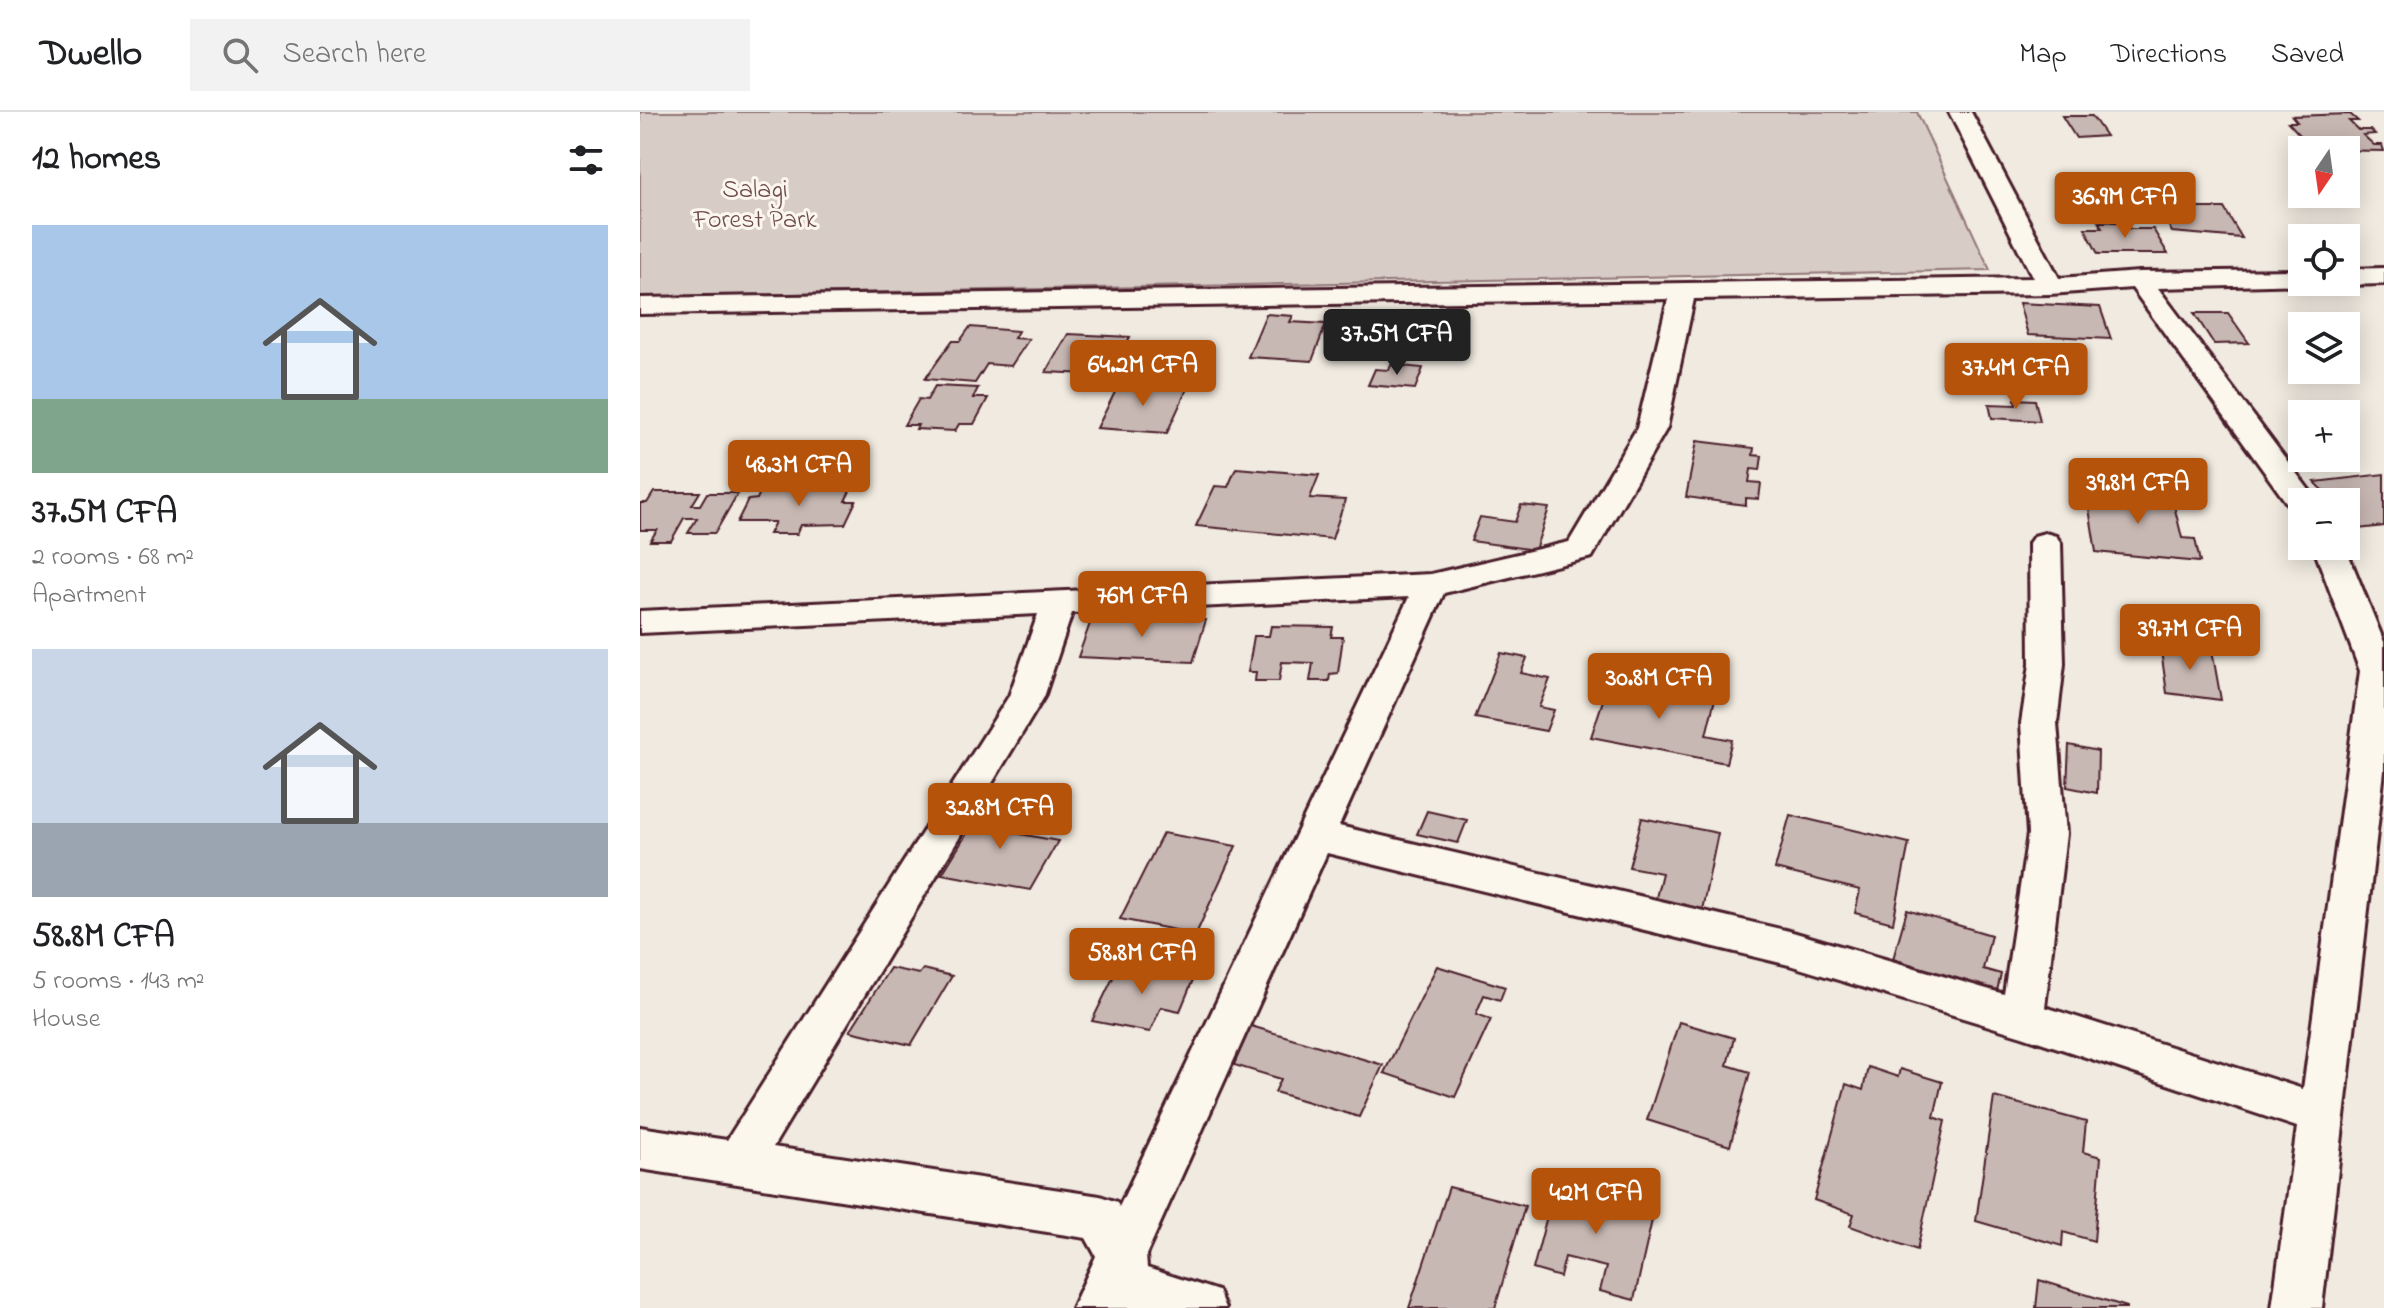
<!DOCTYPE html>
<meta charset="utf-8">
<style>
body{margin:0;font-family:"Indie Flower",sans-serif;background:#f2f2f2;color:#202124;height:100vh;display:flex;flex-direction:column;font-size:30px;white-space:nowrap}
*{box-sizing:border-box;margin:0}
p{font-size:26px;color:#757577}
.icon{flex:none;width:44px;height:44px;fill:none;stroke:currentColor;stroke-width:2;stroke-linecap:round;stroke-linejoin:round}
.map{position:relative;flex:1;overflow:hidden}
.details{display:flex;flex-direction:column;background:#fff;width:640px}
.details>*{flex:none}
.needle{width:52px;rotate:193deg}
.tools{position:absolute;left:1648px;top:24px;display:grid;gap:16px}
.tools a{display:grid;place-items:center;width:72px;height:72px;border-radius:0px;background:#fff;box-shadow:0 4px 20px #0003;font-size:40px}
.price{position:absolute;translate:-50% -68px;padding:0 18px;border-radius:8px;background:#b45309;color:#fff;font-size:26px;line-height:52px;filter:drop-shadow(0 2px 4px #0008)}
.price::after{content:'';position:absolute;left:50%;top:48px;width:24px;height:18px;margin-left:-12px;background:inherit;clip-path:polygon(0 0,100% 0,50% 100%)}
.price.selected{background:#222;color:#fff}
ul{padding:0;list-style:none}
li{display:grid;align-content:center;gap:16px;height:424px;padding:0 32px}
li span{display:grid;place-items:center;height:248px;border-radius:0px;color:#555}
li>.icon{margin-inline-start:auto}
span .icon{width:144px;height:144px;fill:#fffc;stroke-width:1}
li b{font-size:34px}
h2{display:flex;justify-content:space-between;align-items:center;height:96px;padding:0 32px;font-size:34px}
header{display:flex;align-items:center;gap:48px;box-sizing:border-box;height:112px;padding:0 40px;background:#fff;border-bottom:2px solid #e0e0e0}
header strong{font-size:38px}
nav{display:flex;gap:44px;margin-inline-start:auto;font-size:28px}
.search{width:560px;height:72px;background:#f2f2f2;display:flex;align-items:center;gap:20px;box-sizing:border-box;padding:0 28px;border-radius:0px;color:#757577;font-size:30px}
main{display:flex;flex:1;min-height:0}
.map>svg:first-child{display:block}
.green{fill:#d8ccc6;stroke:#917678;stroke-width:2}
.building{fill:#c8b8b3;stroke:#4a1f2b;stroke-width:2}
.lines{fill:none;stroke-linecap:round;stroke-linejoin:round}
.minor-casing{stroke:#4a1f2b;stroke-width:6}
.minor{fill:#fbf7ec;fill-rule:evenodd}
.labels{text-anchor:middle;stroke-width:6;stroke-linejoin:round;paint-order:stroke}
.far-park-label{font-size:26px;fill:#6e4a52;stroke:#fbf7ec}
</style>
<header>
<strong>Dwello</strong>
<div class="search"><svg class="icon" aria-label="search" viewBox="0 0 24 24"><circle cx="10" cy="10" r="6"/><path d="M15 15l6 6"/></svg>Search here</div>
<nav><a>Map</a><a>Directions</a><a>Saved</a></nav>
</header>
<main>
<section class="details">
<h2>12 homes<svg class="icon" aria-label="filters" viewBox="0 0 24 24"><path d="M4 7h16M4 17h16"/><circle cx="9" cy="7" r="2"/><circle cx="15" cy="17" r="2"/></svg></h2>
<ul>
<li><span style="background:linear-gradient(#a9c7e8 70%,#7fa58c 0)"><svg class="icon" aria-label="home" viewBox="0 0 24 24"><path d="M3 11l9-7 9 7M6 9v11h12V9"/></svg></span><div><b>37.5M CFA</b><p>2 rooms · 68 m²</p><p>Apartment</p></div></li>
<li><span style="background:linear-gradient(#c9d6e8 70%,#9aa5b1 0)"><svg class="icon" aria-label="home" viewBox="0 0 24 24"><path d="M3 11l9-7 9 7M6 9v11h12V9"/></svg></span><div><b>58.8M CFA</b><p>5 rooms · 143 m²</p><p>House</p></div></li>
</ul>
</section>
<div class="map">
<svg width="1744" height="1196" viewBox="0 0 1744 1196">
<rect width="100%" height="100%" fill="#f0eae0"/>
<filter id="ink" filterUnits="userSpaceOnUse"><feTurbulence type="fractalNoise" baseFrequency=".0125" numOctaves="2"/><feDisplacementMap in="SourceGraphic" scale="16" xChannelSelector="R" yChannelSelector="G"/><feConvolveMatrix kernelMatrix="1 2 1 2 8 2 1 2 1" color-interpolation-filters="sRGB"/></filter>
<g filter="url(#ink)">
<polygon class="green" points="0,0 1277,0 1350,158 0,185"/>
<g class="building">
<polygon points="1710,2 1718,9 1709,9 1718,18 1731,18 1735,22 1723,23 1734,33 1742,33 1744,39 1682,38 1671,35 1648,10 1657,10 1652,4"/>
<polygon points="1422,4 1452,4 1466,24 1436,26"/>
<polygon points="1554,96 1584,96 1602,126 1532,120 1521,100 1557,101"/>
<polygon points="1459,110 1486,110 1490,117 1513,117 1528,142 1458,142 1445,116 1462,116"/>
<polygon points="1379,191 1460,195 1471,227 1388,223"/>
<polygon points="1554,201 1588,201 1609,231 1574,232"/>
<polygon points="626,202 653,204 650,210 686,212 672,249 608,245"/>
<polygon points="330,215 378,219 374,226 389,227 371,254 347,252 335,271 285,267 312,229 320,229"/>
<polygon points="428,222 490,225 471,263 406,260"/>
<polygon points="751,253 783,256 775,277 728,273 735,257 749,258"/>
<polygon points="480,270 548,275 527,321 457,316"/>
<polygon points="295,274 338,276 333,286 348,286 334,312 319,312 315,319 276,317 278,313 264,313 279,287 287,288"/>
<polygon points="1375,287 1395,288 1400,309 1352,306 1349,292 1376,293"/>
<polygon points="1057,329 1114,336 1113,343 1122,344 1120,358 1111,357 1109,370 1121,371 1119,387 1106,386 1106,393 1046,385"/>
<polygon points="596,356 679,363 670,386 705,388 692,427 556,414 575,374 588,375"/>
<polygon points="1744,362 1744,414 1718,417 1706,404 1706,390 1694,390 1675,370"/>
<polygon points="212,375 205,389 216,389 205,412 161,413 157,422 129,422 135,410 97,410 108,388 117,387 122,376"/>
<polygon points="1446,378 1532,385 1542,426 1555,427 1560,450 1456,440"/>
<polygon points="14,380 60,380 52,393 60,393 67,381 98,381 75,421 48,421 57,406 44,406 31,429 10,429 17,418 0,418 0,391 7,391"/>
<polygon points="881,393 909,396 895,438 831,429 840,405 875,410"/>
<polygon points="453,503 566,508 553,550 438,545"/>
<polygon points="631,514 693,515 691,525 703,525 698,561 690,562 689,569 670,569 673,551 642,550 639,569 615,569 616,560 608,560 614,524 629,524"/>
<polygon points="1520,532 1572,538 1581,588 1527,581"/>
<polygon points="861,541 887,546 881,561 910,567 899,595 914,598 906,619 835,606"/>
<polygon points="970,567 1075,587 1066,623 1092,628 1086,651 951,625"/>
<polygon points="1429,633 1458,639 1457,681 1427,675"/>
<polygon points="344,694 387,702 375,721 418,729 390,778 302,762"/>
<polygon points="787,699 827,708 818,731 777,722"/>
<polygon points="1150,703 1269,731 1253,811 1215,801 1220,778 1135,757"/>
<polygon points="1002,706 1078,721 1061,803 1014,794 1022,761 989,755"/>
<polygon points="523,721 596,734 556,822 480,807"/>
<polygon points="1267,798 1351,823 1343,857 1361,862 1357,879 1253,847"/>
<polygon points="481,849 555,863 540,899 521,895 510,920 452,909"/>
<polygon points="797,854 865,875 860,888 844,883 836,902 851,907 815,985 744,961"/>
<polygon points="250,856 279,862 283,857 312,864 271,933 210,919"/>
<polygon points="1039,910 1094,926 1087,953 1110,960 1090,1034 1007,1008"/>
<polygon points="611,914 743,953 719,1005 635,980 641,967 591,952"/>
<polygon points="1228,955 1258,965 1260,957 1302,970 1294,1005 1305,1009 1277,1138 1210,1114 1214,1102 1174,1088 1206,972 1223,978"/>
<polygon points="1354,985 1446,1010 1443,1040 1461,1045 1454,1129 1423,1120 1422,1134 1336,1109"/>
<polygon points="916,1070 1015,1095 994,1188 960,1179 966,1155 925,1145 920,1165 893,1157"/>
<polygon points="809,1075 885,1094 855,1196 769,1196"/>
<polygon points="1399,1168 1487,1195 1487,1196 1396,1196"/>
</g>
<g class="lines">
<g class="minor-casing">
<g id="minor">
<path d="M 1309,0 L 1331,0 L 1419,166 L 1499,160 L 1662,158 L 1662,170 L 1671,172 L 1518,176 L 1678,390 L 1662,390 L 1662,400 L 1651,397 L 1492,176 L 1410,182 L 1054,187 L 1027,316 L 952,445 L 804,481 L 699,714 L 1149,819 L 1364,882 L 1388,722 L 1381,611 L 1390,552 L 1389,431 L 1394,424 L 1405,421 L 1416,424 L 1421,431 L 1424,552 L 1417,611 L 1426,722 L 1405,895 L 1663,977 L 1720,559 L 1673,434 L 1705,434 L 1744,530 L 1744,659 L 1682,1196 L 1632,1196 L 1657,1015 L 1382,924 L 1149,853 L 687,741 L 506,1143 L 507,1156 L 578,1179 L 585,1196 L 432,1196 L 456,1144 L 446,1126 L 0,1057 L 0,1015 L 87,1028 L 369,584 L 398,502 L 0,521 L 0,499 L 791,462 L 929,430 L 997,316 L 1028,187 L 0,202 L 0,186 L 1393,166 ZM 769,485 L 479,1095 L 477,1090 L 460,1084 L 133,1035 L 404,585 L 432,501 Z"/>
<polygon points="1744,156 1744,172 1706,173 1696,170 1706,170 1706,157"/>
</g>
</g>
<use href="#minor" class="minor"/>
</g>
</g>
<g class="labels">
<g class="far-park-label">
<text x="115" y="85">Salagi<tspan x="115" dy="30">Forest Park</tspan></text>
</g>
</g>
</svg>
<div class="tools">
<a><svg class="needle" viewBox="-14 -14 28 28"><path d="M0-13l5 13h-10z" fill="#e53935"/><path d="M0 13l5-13h-10z" fill="#757577"/></svg></a>
<a><svg class="icon" aria-label="locate" viewBox="0 0 24 24"><circle cx="12" cy="12" r="6"/><path d="M12 2v4M12 18v4M2 12h4M18 12h4"/></svg></a>
<a><svg class="icon" aria-label="layers" viewBox="0 0 24 24"><path d="M12 4l9 5-9 5-9-5zM3 14l9 5 9-5"/></svg></a>
<a>+</a>
<a>−</a>
</div>
<b class="price" style="left:1485px;top:128px">36.9M CFA</b>
<b class="price selected" style="left:757px;top:265px">37.5M CFA</b>
<b class="price" style="left:503px;top:296px">64.2M CFA</b>
<b class="price" style="left:1376px;top:299px">37.4M CFA</b>
<b class="price" style="left:159px;top:396px">48.3M CFA</b>
<b class="price" style="left:1498px;top:414px">39.8M CFA</b>
<b class="price" style="left:502px;top:527px">76M CFA</b>
<b class="price" style="left:1550px;top:560px">39.7M CFA</b>
<b class="price" style="left:1019px;top:609px">30.8M CFA</b>
<b class="price" style="left:360px;top:739px">32.8M CFA</b>
<b class="price" style="left:502px;top:884px">58.8M CFA</b>
<b class="price" style="left:956px;top:1124px">42M CFA</b>
</div>
</main>
